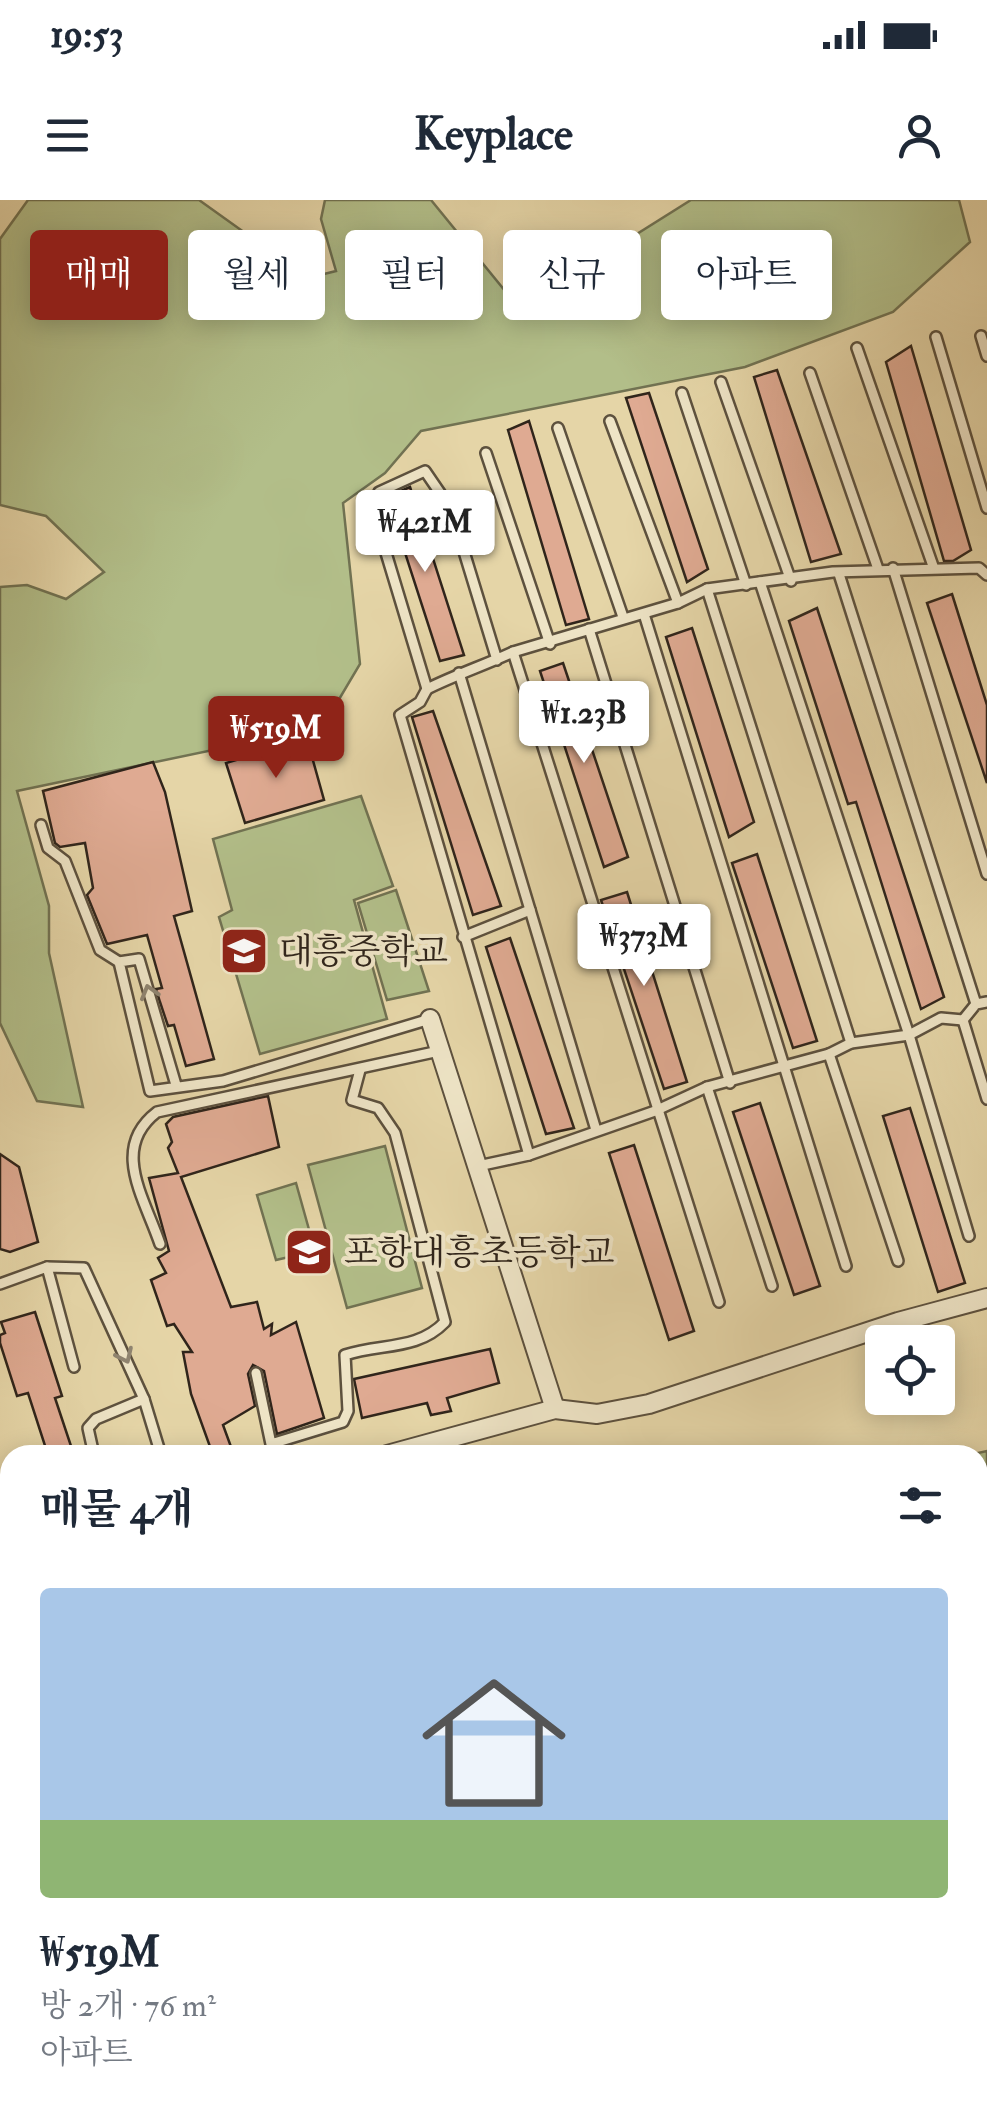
<!DOCTYPE html>
<html lang="ko">
<meta charset="utf-8">
<style>
body{margin:0;font-family:"IM FELL Double Pica","Noto Serif KR",serif;background:#f6f6f7;color:#1f2937;height:100vh;display:flex;flex-direction:column;font-size:38px;white-space:nowrap}
*{box-sizing:border-box;margin:0}
p{font-size:32px;color:#747a83}
.icon{flex:none;width:55px;height:55px;fill:none;stroke:currentColor;stroke-width:2;stroke-linecap:round;stroke-linejoin:round}
.map{position:relative;flex:1;overflow:hidden}
.details{position:absolute;left:0px;top:1245px;width:988px;height:670px;display:flex;flex-direction:column;background:#fff;border-radius:30px 30px 0 0;box-shadow:0 5px 25px #0003}
.details>*{flex:none}
.top-card{position:absolute;left:30px;top:30px;width:928px;height:90px;display:flex;gap:20px}
.buttons{position:absolute;left:865px;top:1125px;display:grid;gap:20px}
.buttons a{display:grid;place-items:center;width:90px;height:90px;border-radius:10px;background:#fff;box-shadow:0 5px 25px #0003;font-size:50px}
.price{position:absolute;translate:-50% -85px;padding:0 22px;border-radius:10px;background:#fff;color:#222;font-size:32px;line-height:65px;filter:drop-shadow(0 2px 5px #0008)}
.price::after{content:'';position:absolute;left:50%;top:60px;width:30px;height:22px;margin-left:-15px;background:inherit;clip-path:polygon(0 0,100% 0,50% 100%)}
.price.active{background:#8f2418;color:#fff}
ul{padding:0;list-style:none}
li{display:grid;align-content:center;gap:20px;height:530px;padding:0 40px}
li span{display:grid;place-items:center;height:310px;border-radius:10px;color:#555}
li>.icon{margin-inline-start:auto}
span .icon{width:180px;height:180px;fill:#fffc;stroke-width:1}
li b{font-size:42px}
h2{display:flex;justify-content:space-between;align-items:center;height:120px;padding:0 40px;font-size:42px}
.tag{padding:0 35px;border-radius:10px;background:#fff;box-shadow:0 5px 25px #0003;font-size:35px;line-height:90px}
.tag.active{background:#8f2418;color:#fff}
.status{display:flex;justify-content:space-between;align-items:center;height:70px;padding:0 50px;background:#fff;direction:ltr}
.status svg{height:28px;fill:currentColor}
header{display:flex;justify-content:space-between;align-items:center;height:130px;padding:0 40px;background:#fff;font-size:45px;font-weight:700}
.map>svg:first-child{display:block}
.green{fill:#b2be89;stroke:#717252;stroke-width:2.5}
.building{fill:#dfaa92;stroke:#30251b;stroke-width:2.5}
.lines{fill:none;stroke-linecap:round;stroke-linejoin:round}
.service-casing{stroke:#5d513e;stroke-width:14}
.minor-casing{stroke:#5d513e;stroke-width:22}
.secondary-casing{stroke:#30251b;stroke-width:30}
.service{stroke:#eee4c6;stroke-width:9}
.minor{stroke:#eee4c6;stroke-width:18}
.secondary{stroke:#eee4c6;stroke-width:25}
.oneway{stroke:#8f8470}
.labels{text-anchor:middle;stroke-width:8;stroke-linejoin:round;paint-order:stroke}
.poi-label{font-size:35px;fill:#30251b;stroke:#eee4c6;text-anchor:start}
</style>
<div class="status"><b>19:53</b><svg viewBox="0 0 49 12"><path d="M0 12V9h3v3zM5 12V6h3v6zM10 12V3h3v9zM15 12V0h3v12zM26 1h20v11H26zM47 4h2v5h-2z"/></svg></div>
<header><svg class="icon" aria-label="menu" viewBox="0 0 24 24"><path d="M4 6h16M4 12h16M4 18h16"/></svg>Keyplace<svg class="icon" aria-label="person" viewBox="0 0 24 24"><circle cx="12" cy="8" r="4"/><path d="M4 21q1-7 8-7t8 7"/></svg></header>
<div class="map">
<svg width="987" height="1915" viewBox="0 0 987 1915">
<rect width="100%" height="100%" fill="#e5d5a7"/>
<filter id="stains"><feTurbulence type="fractalNoise" baseFrequency=".002" numOctaves="4"/><feColorMatrix values="0 0 0 0 .2 0 0 0 0 .09 0 0 0 0 .02 0 0 0 .5 -.17"/></filter>
<radialGradient id="worn" r=".72"><stop offset=".6" stop-color="#630" stop-opacity="0"/><stop offset="1" stop-color="#630" stop-opacity=".3"/></radialGradient>
<g class="green">
<polygon points="28,0 199,0 308,78 336,71 321,19 325,0 431,0 519,108 691,0 959,0 970,42 893,112 745,167 421,231 385,273 343,303 360,464 338,501 275,537 17,591 49,706 49,753 83,907 37,901 0,823 0,387 27,385 66,399 104,372 46,316 0,305 0,39"/>
<polygon points="361,596 393,686 354,700 387,819 260,854 219,717 232,710 213,639"/>
<polygon points="396,690 429,791 387,800 358,703"/>
<polygon points="385,946 422,1088 347,1108 308,965"/>
<polygon points="296,983 315,1051 276,1060 257,995"/>
<polygon points="987,1251 987,1421 978,1422 978,1255 969,1255"/>
<polygon points="978,1535 987,1535 987,1721 978,1735"/>
<polygon points="0,1756 10,1763 10,1905 338,1905 334,1915 0,1915"/>
<polygon points="460,1905 686,1905 699,1915 452,1915"/>
</g>
<g class="building">
<polygon points="911,146 971,350 953,361 944,361 886,162"/>
<polygon points="777,170 841,354 811,362 754,177"/>
<polygon points="649,193 708,369 687,382 626,198"/>
<polygon points="529,221 589,419 566,425 508,230"/>
<polygon points="410,287 464,455 440,461 387,297"/>
<polygon points="952,394 987,505 987,583 927,403"/>
<polygon points="817,408 944,797 921,809 856,602 848,604 789,421"/>
<polygon points="692,428 754,622 729,637 666,437"/>
<polygon points="563,463 628,657 604,667 540,471"/>
<polygon points="433,511 501,706 473,715 412,517"/>
<polygon points="307,539 324,600 245,623 226,563"/>
<polygon points="153,562 165,592 192,711 174,716 214,859 186,866 174,825 168,826 160,802 156,789 162,788 147,735 107,744 87,695 93,688 85,643 60,647 55,643 43,591"/>
<polygon points="757,654 817,841 793,848 732,663"/>
<polygon points="627,692 687,882 664,889 601,700"/>
<polygon points="510,738 574,928 546,934 486,747"/>
<polygon points="268,896 279,947 181,977 231,1107 257,1102 264,1129 272,1124 271,1135 296,1122 324,1218 277,1234 264,1171 253,1165 248,1174 255,1206 223,1225 234,1255 213,1255 191,1194 183,1152 192,1152 174,1124 167,1126 151,1080 166,1073 158,1058 169,1051 149,978 178,973 168,948 172,942 166,924 173,917"/>
<polygon points="760,903 820,1086 794,1095 733,912"/>
<polygon points="910,908 965,1083 938,1092 883,916"/>
<polygon points="634,945 694,1131 669,1140 609,953"/>
<polygon points="0,954 19,967 38,1042 10,1052 0,1049"/>
<polygon points="35,1112 62,1196 55,1198 74,1255 48,1255 28,1193 17,1196 0,1143 0,1135 5,1133 1,1122"/>
<polygon points="490,1149 499,1183 447,1198 451,1211 431,1215 427,1203 362,1218 354,1179"/>
</g>
<g class="lines">
<g class="service-casing">
<g id="service">
<polyline points="981,136 987,156"/>
<polyline points="936,137 987,308"/>
<polyline points="857,148 933,366"/>
<polyline points="810,173 878,369"/>
<polyline points="721,182 791,381"/>
<polyline points="682,193 746,385"/>
<polyline points="610,221 678,403"/>
<polyline points="558,228 623,417"/>
<polyline points="486,253 550,444"/>
<polyline points="893,368 987,674"/>
<polyline points="839,374 976,804"/>
<polyline points="760,382 909,835 969,1036"/>
<polyline points="707,389 851,843"/>
<polyline points="644,414 846,1066"/>
<polyline points="589,429 730,883"/>
<polyline points="513,452 719,1102"/>
<path d="M 497,460 L 451,309 L 425,271 L 379,292 L 377,323 L 427,489 C 455,475 485,465 513,452 L 678,403 L 707,389 L 833,372 L 979,368 L 987,375"/>
<polyline points="459,473 596,930"/>
<polyline points="427,489 420,502 400,515 529,955"/>
<polyline points="41,625 48,648 65,661 100,750 119,762"/>
<polyline points="463,737 530,710"/>
<polyline points="963,820 987,899"/>
<polyline points="829,854 898,1061"/>
<polyline points="176,885 139,759 119,762 150,891 223,881 430,819"/>
<polyline points="707,887 772,1086"/>
<polyline points="478,966 529,955 655,911 707,887 829,854 851,843 909,835 941,818 963,820 976,804 987,802"/>
<path d="M 160,1044 C 144,997 110,948 157,912 L 439,851"/>
<polyline points="47,1067 74,1167"/>
<polyline points="0,1084 47,1067 84,1068 144,1199 161,1255"/>
<path d="M 256,1173 L 271,1244 L 343,1222 L 348,1211 L 345,1155 C 381,1143 417,1151 445,1122 L 395,933 L 378,908 L 352,900 L 360,870"/>
<polyline points="94,1255 88,1228 96,1219 144,1199"/>
<polyline points="0,1367 10,1364"/>
</g>
</g>
<g class="minor-casing">
<g id="minor">
<polyline points="430,819 555,1209"/>
<polyline points="387,1255 555,1209 597,1214 649,1204 898,1122 987,1098"/>
<polyline points="0,1483 10,1479"/>
<polyline points="978,1773 987,1736"/>
<polyline points="941,1915 944,1905"/>
</g>
</g>
<g class="secondary-casing">
<g id="secondary">
<polyline points="0,1641 10,1642"/>
<polyline points="871,1905 879,1915"/>
</g>
</g>
<use href="#service" class="service"/>
<use href="#minor" class="minor"/>
<use href="#secondary" class="secondary"/>
</g>
<defs><path id="oneway-chevron" d="M-2-3.5L2.5 0L-2 3.5" fill="none" stroke-width="1.6" stroke-linecap="round" stroke-linejoin="round" transform="scale(2.5)"/></defs>
<g class="oneway">
<use href="#oneway-chevron" transform="translate(149 792) rotate(-106)"/>
<use href="#oneway-chevron" transform="translate(125 1156) rotate(65)"/>
</g>
<defs>
<g id="school-square" transform="scale(2.5)"><rect x="-9" y="-9" width="18" height="18" rx="4" fill="#8f2418" stroke="#eee4c6"/><path d="M0-5L7-2L0 1L-7-2ZM-4 1L0 2.5L4 1V4Q0 6-4 4Z" fill="#fff"/></g>
</defs>
<g fill-rule="evenodd">
<use href="#school-square" x="244" y="751"/>
<use href="#school-square" x="309" y="1052"/>
</g>
<g class="labels">
<g class="poi-label">
<text x="279" y="763">대흥중학교</text>
<text x="344" y="1064">포항대흥초등학교</text>
</g>
</g>
<rect width="100%" height="100%" filter="url(#stains)"/>
<rect width="100%" height="100%" fill="url(#worn)"/>
</svg>
<div class="buttons">
<a><svg class="icon" aria-label="locate" viewBox="0 0 24 24"><circle cx="12" cy="12" r="6"/><path d="M12 2v4M12 18v4M2 12h4M18 12h4"/></svg></a>
</div>
<b class="price" style="left:425px;top:375px">₩421M</b>
<b class="price" style="left:584px;top:566px">₩1.23B</b>
<b class="price active" style="left:276px;top:581px">₩519M</b>
<b class="price" style="left:644px;top:789px">₩373M</b>
<div class="top-card">
<a class="tag active">매매</a>
<a class="tag">월세</a>
<a class="tag">필터</a>
<a class="tag">신규</a>
<a class="tag">아파트</a>
</div>
<section class="details">
<h2>매물 4개<svg class="icon" aria-label="filters" viewBox="0 0 24 24"><path d="M4 7h16M4 17h16"/><circle cx="9" cy="7" r="2"/><circle cx="15" cy="17" r="2"/></svg></h2>
<ul>
<li><span style="background:linear-gradient(#a9c7e8 75%,#8fb573 0)"><svg class="icon" aria-label="home" viewBox="0 0 24 24"><path d="M3 11l9-7 9 7M6 9v11h12V9"/></svg></span><div><b>₩519M</b><p>방 2개 · 76 m²</p><p>아파트</p></div></li>
</ul>
</section>
</div>
